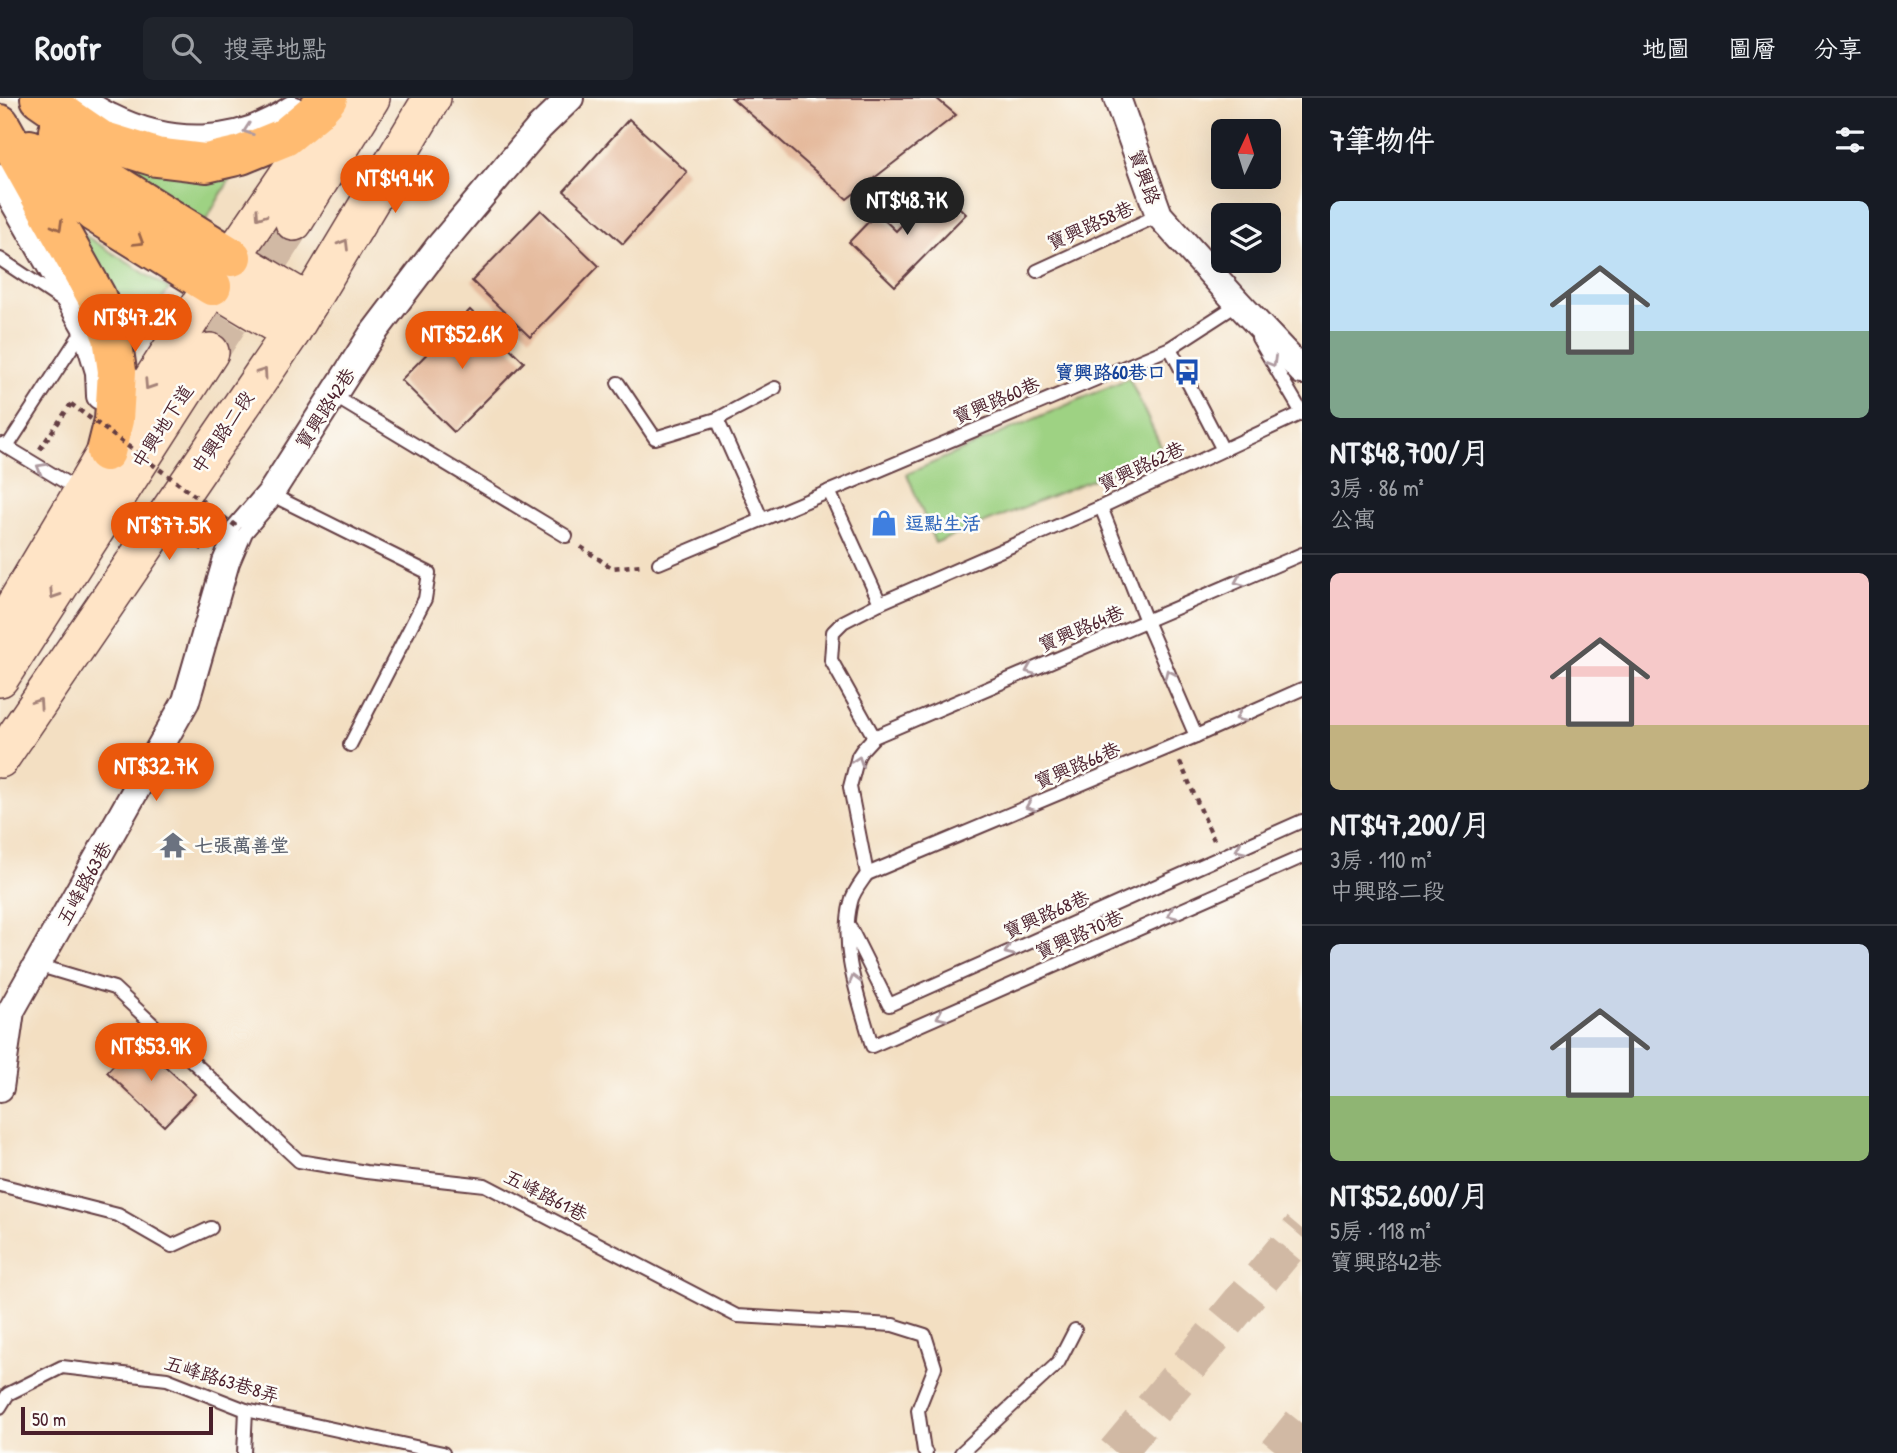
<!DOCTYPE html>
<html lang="zh-TW">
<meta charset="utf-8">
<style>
body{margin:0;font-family:"Patrick Hand","LXGW WenKai TC",sans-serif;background:#20242c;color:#f1f3f6;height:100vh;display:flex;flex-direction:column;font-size:26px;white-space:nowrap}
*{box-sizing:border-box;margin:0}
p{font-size:23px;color:#9ea1a6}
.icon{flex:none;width:38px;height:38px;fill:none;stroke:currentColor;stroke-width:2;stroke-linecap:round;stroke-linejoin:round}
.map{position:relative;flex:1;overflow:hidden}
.details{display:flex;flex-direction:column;background:#171b24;width:595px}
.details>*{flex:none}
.needle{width:46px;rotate:4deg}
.controls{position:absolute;left:1211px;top:21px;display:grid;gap:14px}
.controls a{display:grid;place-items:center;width:70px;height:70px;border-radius:10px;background:#171b24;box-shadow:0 7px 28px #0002;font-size:35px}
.scale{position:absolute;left:21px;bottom:18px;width:192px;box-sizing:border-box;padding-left:7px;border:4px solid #4a1f2b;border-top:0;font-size:19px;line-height:24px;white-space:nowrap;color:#4a1f2b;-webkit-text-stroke:5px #fdfcf7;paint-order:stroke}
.price{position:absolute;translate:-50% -60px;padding:0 16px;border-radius:24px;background:#ea580c;color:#fff;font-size:23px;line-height:46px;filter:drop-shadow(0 2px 4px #0008)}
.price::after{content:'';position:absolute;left:50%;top:42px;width:21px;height:16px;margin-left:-10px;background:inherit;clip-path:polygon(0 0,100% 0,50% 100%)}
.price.active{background:#222;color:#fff}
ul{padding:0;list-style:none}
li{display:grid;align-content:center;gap:14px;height:371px;padding:0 28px}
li+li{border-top:2px solid #363941}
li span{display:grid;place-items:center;height:217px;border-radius:10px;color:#555}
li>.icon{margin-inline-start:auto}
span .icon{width:126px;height:126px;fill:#fffc;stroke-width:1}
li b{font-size:30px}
h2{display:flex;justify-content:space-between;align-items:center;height:84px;padding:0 28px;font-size:30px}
header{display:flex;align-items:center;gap:42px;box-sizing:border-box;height:98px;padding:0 35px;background:#171b24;border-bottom:2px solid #363941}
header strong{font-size:33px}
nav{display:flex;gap:38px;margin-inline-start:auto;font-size:24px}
.search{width:490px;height:63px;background:#20242c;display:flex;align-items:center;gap:18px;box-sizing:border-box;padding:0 24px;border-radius:10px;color:#9ea1a6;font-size:26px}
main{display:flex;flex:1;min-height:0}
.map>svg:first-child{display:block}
.green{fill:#9ed283;stroke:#747857;stroke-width:2}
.building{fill:#e5ba9c}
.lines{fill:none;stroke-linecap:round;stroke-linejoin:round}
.secondary-tunnel{stroke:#d1b9a4;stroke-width:37;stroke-dasharray:37 18;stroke-linecap:butt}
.highway-tunnel{stroke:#d1b9a4;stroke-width:38;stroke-dasharray:38 19;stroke-linecap:butt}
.lane-casing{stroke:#633c42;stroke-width:16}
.street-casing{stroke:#633c42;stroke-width:30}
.secondary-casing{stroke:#633c42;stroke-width:40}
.highway-casing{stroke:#633c42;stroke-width:42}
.path{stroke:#633c42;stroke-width:4.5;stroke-dasharray:5 5;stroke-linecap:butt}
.lane{stroke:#fff;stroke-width:12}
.street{stroke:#fff;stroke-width:26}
.secondary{stroke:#ffe4c6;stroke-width:37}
.highway{stroke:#ffbb71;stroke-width:38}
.path-bridge{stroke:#633c42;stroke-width:4.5;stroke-dasharray:5 5;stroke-linecap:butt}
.oneway{stroke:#ae9aa0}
.oneway2{stroke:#a48278}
.oneway3{stroke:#9b654a}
.labels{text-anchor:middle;stroke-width:5;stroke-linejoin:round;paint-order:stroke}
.street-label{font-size:19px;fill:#4a1f2b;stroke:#fdfcf7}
.transit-label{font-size:19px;font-weight:bold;fill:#164399;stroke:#fdfcf7;text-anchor:end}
.shop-label{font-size:19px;font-weight:bold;fill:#366cbe;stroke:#fdfcf7;text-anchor:start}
.worship-label{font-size:19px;font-weight:bold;fill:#5b616d;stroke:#fdfcf7;text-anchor:start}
</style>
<header>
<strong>Roofr</strong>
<div class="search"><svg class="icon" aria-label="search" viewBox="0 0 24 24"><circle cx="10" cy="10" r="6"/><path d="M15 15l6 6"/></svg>搜尋地點</div>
<nav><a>地圖</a><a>圖層</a><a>分享</a></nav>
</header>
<main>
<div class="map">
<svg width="1302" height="1355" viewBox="0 0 1302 1355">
<rect width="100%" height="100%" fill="#fdfcf7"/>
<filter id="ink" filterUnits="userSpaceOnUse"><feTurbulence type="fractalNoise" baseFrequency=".0143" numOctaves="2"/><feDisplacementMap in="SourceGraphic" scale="14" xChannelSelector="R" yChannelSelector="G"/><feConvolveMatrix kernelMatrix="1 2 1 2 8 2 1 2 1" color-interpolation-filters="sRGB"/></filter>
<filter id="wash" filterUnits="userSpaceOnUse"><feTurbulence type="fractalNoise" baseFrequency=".00686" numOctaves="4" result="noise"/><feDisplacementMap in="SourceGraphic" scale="28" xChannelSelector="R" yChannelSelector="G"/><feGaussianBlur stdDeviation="1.57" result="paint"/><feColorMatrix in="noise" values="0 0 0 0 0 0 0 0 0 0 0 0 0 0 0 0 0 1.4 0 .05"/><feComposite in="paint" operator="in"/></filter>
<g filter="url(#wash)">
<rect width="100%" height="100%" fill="#f3dfc2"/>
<g class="green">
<polygon points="119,64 233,76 200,132 163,107"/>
<polygon points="78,133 169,191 131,246"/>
<polygon points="1129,280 1163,353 935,445 907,376"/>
</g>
<g id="blocks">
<g class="building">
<polygon points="732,0 936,0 956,17 847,101"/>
<polygon points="629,21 687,74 623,146 564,93"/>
<polygon points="938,89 966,116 895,188 849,144 877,115 896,133"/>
<polygon points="541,112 599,168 530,239 472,183"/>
<polygon points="470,212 524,264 454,334 401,282"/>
<polygon points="137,942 195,996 164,1028 107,974"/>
</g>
</g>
</g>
<g filter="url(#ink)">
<use href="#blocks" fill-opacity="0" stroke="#633c42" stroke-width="2"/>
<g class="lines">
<polyline class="secondary-tunnel" points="210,254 294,124"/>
<g class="highway-tunnel">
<polyline points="1116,1355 1302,1131"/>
<polyline points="1278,1355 1302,1325"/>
</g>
<g class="lane-casing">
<g id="lane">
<polyline points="0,161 63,203"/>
<polyline points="1037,173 1159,117"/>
<path d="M 1258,240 L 1302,315 L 1101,409 L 880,505 L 843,524 L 833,534 L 831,562 L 874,639 L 862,652 L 858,658 L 850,689 L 867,776 C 861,785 853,794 851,804 C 839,851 860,904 872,948 L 1302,759"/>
<polyline points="1170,250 1223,352"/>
<polyline points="618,285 655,340 717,321 762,422"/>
<polyline points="334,298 566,438"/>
<polyline points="717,321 775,290"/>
<polyline points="2,346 80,393"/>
<polyline points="7,349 85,229"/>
<polyline points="829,393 880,505"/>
<polyline points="270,396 429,475 425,501 350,647"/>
<polyline points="1101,409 1146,523 1196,638"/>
<polyline points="659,465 1170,250 1238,206"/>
<polyline points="874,639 1302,456"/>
<polyline points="867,776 1196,638 1302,591"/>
<polyline points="850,829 889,907 1302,723"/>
<polyline points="37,867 114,890 299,1063 366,1074 485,1087 737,1218 893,1227 925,1237 935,1269 918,1312 924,1353 926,1355"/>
<polyline points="0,1087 118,1117 172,1148 211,1130"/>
<polyline points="0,1309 8,1296 62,1269 167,1281 246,1312 443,1355"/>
<polyline points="244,1355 246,1312"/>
<polyline points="961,1355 1058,1265 1075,1232"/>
</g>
</g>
<g class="street-casing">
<g id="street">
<path d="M 77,0 C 88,6 99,14 110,19 C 170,49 236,49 292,11"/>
<polyline points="1117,0 1159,117 1238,205 1302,273"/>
<polyline points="0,80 85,228 99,274 100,298"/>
<polyline points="0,990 11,913 186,603 226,464 240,431 270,396 371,238 437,151 539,30 570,0"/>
</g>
</g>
<g class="secondary-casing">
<g id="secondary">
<polyline points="294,124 371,0"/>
<polyline points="232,159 309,205"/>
<polyline points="212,188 291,235"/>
<polyline points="0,532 106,354 212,188 339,2"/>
<polyline points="0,580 210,254"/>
<polyline points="0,661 291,235 432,0"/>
</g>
</g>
<g class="highway-casing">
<g id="highway">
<polyline points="40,0 101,42 156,59 206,65 241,57 285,39 315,14 328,0"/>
<polyline points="0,26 96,198 112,239 117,273 114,322 106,354"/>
<polyline points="58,33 112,84 232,159"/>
<polyline points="30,51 41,65 93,114 212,188"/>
</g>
</g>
<g class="path">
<polyline points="40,351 71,306"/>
<polyline points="190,443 204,452"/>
<polyline points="581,449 612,470 642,467"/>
<polyline points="1180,664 1214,742"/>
</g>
<use href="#lane" class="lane"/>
<use href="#street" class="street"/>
<use href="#secondary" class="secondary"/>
<use href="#highway" class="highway"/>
<polyline class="path-bridge" points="71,306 240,431"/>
</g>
<defs><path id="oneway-chevron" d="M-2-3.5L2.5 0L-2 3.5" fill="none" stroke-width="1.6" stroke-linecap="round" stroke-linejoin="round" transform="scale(1.75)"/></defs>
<g class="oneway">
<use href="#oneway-chevron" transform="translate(248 32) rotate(161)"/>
<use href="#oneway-chevron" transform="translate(1272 264) rotate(60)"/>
<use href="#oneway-chevron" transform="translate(41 370) rotate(-150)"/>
<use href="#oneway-chevron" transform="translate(1239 483) rotate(157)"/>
<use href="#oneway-chevron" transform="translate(1030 572) rotate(157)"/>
<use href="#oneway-chevron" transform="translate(1169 576) rotate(-114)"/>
<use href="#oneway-chevron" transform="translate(1240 619) rotate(156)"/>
<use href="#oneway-chevron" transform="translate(858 663) rotate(-71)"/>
<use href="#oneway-chevron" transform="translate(1030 708) rotate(157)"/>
<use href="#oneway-chevron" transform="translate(1240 751) rotate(156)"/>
<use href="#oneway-chevron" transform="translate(1172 816) rotate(156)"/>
<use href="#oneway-chevron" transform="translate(1009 853) rotate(156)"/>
<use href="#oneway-chevron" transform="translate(854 882) rotate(-105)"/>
<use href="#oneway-chevron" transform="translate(941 918) rotate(156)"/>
</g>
<g class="oneway2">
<use href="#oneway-chevron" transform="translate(260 117) rotate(124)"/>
<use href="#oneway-chevron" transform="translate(344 146) rotate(-59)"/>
<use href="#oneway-chevron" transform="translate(263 275) rotate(-55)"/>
<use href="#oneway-chevron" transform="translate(149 287) rotate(123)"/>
<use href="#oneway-chevron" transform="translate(54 496) rotate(123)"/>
<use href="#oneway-chevron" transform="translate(38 605) rotate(-56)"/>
</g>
<g class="oneway3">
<use href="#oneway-chevron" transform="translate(58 128) rotate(60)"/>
<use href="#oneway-chevron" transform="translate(139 143) rotate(32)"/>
</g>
</g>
<defs>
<g id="bus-bare" transform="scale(2.1)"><path d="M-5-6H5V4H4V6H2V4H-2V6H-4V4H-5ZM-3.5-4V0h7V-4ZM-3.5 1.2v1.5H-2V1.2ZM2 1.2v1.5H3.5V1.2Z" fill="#1a4fb4" stroke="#fdfcf7" stroke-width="2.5" paint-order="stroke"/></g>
<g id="shop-bare" transform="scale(2.1)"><path d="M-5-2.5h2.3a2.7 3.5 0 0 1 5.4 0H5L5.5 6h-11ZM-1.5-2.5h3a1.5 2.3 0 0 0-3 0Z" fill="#3f7fe0" stroke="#fdfcf7" stroke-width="2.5" paint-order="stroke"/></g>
<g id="temple-bare" transform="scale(2.1)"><path d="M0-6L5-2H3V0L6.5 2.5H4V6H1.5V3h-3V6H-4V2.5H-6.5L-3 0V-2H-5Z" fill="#6b7280" stroke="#fdfcf7" stroke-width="2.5" paint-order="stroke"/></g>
</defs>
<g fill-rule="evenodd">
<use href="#bus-bare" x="1187" y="274"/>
<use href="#shop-bare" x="884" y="425"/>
<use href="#temple-bare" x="173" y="747"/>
</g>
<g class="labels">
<g class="street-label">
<text transform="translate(1145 79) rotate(70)" y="7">寶興路</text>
<text transform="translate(1090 127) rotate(-24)" y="7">寶興路58巷</text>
<text transform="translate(996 302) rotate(-23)" y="7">寶興路60巷</text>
<text transform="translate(325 310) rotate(-57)" y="7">寶興路42巷</text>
<text transform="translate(162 328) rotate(-57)" y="7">中興地下道</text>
<text transform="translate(222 334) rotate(-56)" y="7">中興路二段</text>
<text transform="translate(1141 368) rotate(-25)" y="7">寶興路62巷</text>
<text transform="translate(1081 530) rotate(-23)" y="7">寶興路64巷</text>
<text transform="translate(1077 667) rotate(-23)" y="7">寶興路66巷</text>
<text transform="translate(84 785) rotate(-61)" y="7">五峰路63巷</text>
<text transform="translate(1046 816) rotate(-24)" y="7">寶興路68巷</text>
<text transform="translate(1079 836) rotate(-24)" y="7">寶興路70巷</text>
<text transform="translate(546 1097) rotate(27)" y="7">五峰路61巷</text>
<text transform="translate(222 1281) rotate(17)" y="7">五峰路63巷8弄</text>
</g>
<g class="transit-label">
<text x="1166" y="281">寶興路60巷口</text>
</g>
<g class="shop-label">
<text x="905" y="432">逗點生活</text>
</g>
<g class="worship-label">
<text x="194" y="754">七張萬善堂</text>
</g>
</g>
</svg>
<div class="controls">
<a><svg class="needle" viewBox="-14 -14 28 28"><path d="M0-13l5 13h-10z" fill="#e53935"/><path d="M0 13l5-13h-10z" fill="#9ea1a6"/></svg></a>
<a><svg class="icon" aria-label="layers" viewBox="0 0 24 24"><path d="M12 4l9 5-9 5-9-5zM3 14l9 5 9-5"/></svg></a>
</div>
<div class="scale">50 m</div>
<b class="price" style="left:395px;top:117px">NT$49.4K</b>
<b class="price active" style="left:907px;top:139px">NT$48.7K</b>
<b class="price" style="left:135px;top:256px">NT$47.2K</b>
<b class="price" style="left:462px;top:273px">NT$52.6K</b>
<b class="price" style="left:169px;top:464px">NT$77.5K</b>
<b class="price" style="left:156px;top:705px">NT$32.7K</b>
<b class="price" style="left:151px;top:985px">NT$53.9K</b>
</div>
<section class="details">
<h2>7筆物件<svg class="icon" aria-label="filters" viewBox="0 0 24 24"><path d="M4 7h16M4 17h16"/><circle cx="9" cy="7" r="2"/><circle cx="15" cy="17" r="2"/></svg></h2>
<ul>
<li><span style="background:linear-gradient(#bfe0f5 60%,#7fa58c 0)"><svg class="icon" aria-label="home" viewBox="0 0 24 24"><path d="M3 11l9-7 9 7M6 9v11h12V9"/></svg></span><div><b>NT$48,700/月</b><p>3房 · 86 m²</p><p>公寓</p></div></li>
<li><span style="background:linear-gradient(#f6c9c9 70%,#c2b280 0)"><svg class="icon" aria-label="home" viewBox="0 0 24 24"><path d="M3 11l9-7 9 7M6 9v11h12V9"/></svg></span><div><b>NT$47,200/月</b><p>3房 · 110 m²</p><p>中興路二段</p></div></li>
<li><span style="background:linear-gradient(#c9d6e8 70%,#8fb573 0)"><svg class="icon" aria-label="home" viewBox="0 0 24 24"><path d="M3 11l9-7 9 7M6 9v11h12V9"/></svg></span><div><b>NT$52,600/月</b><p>5房 · 118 m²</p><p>寶興路42巷</p></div></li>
</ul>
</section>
</main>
